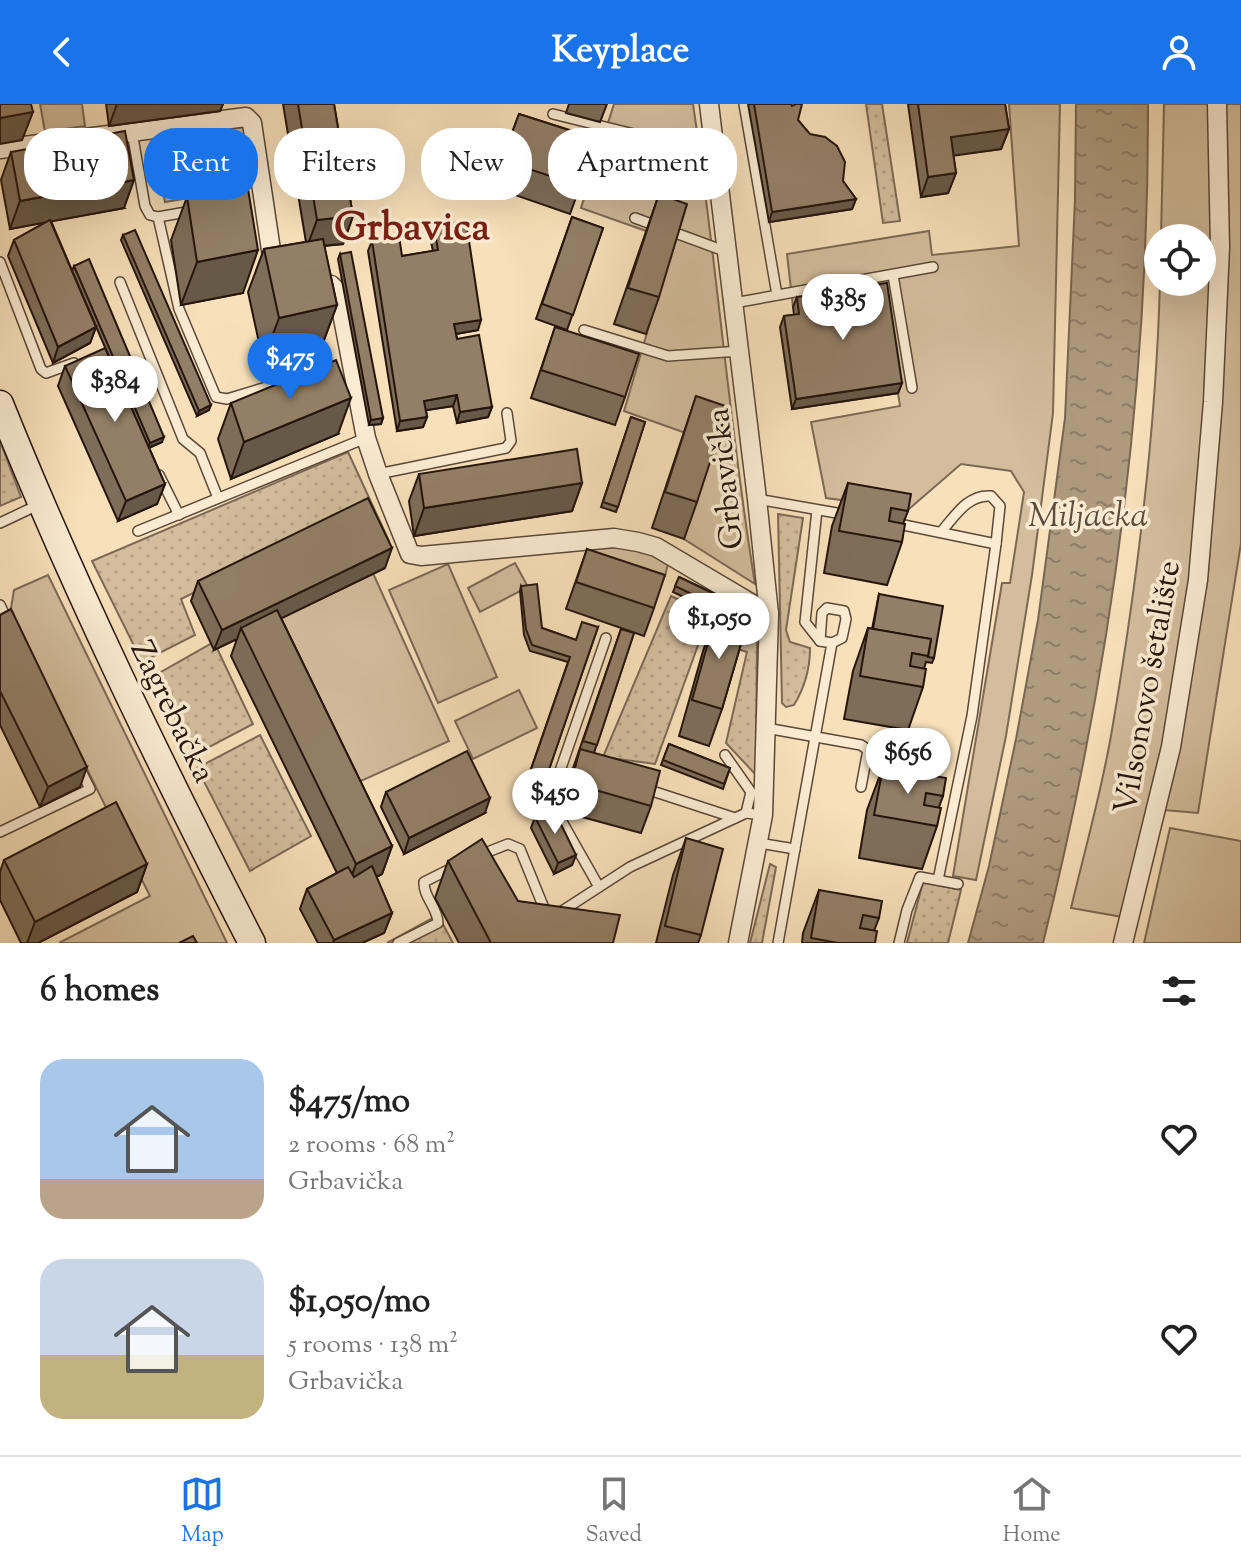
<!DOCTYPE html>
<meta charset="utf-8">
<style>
body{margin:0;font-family:"Sorts Mill Goudy",serif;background:#f2f2f2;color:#222;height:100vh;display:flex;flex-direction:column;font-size:30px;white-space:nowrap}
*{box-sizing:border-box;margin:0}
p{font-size:26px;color:#767676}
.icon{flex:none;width:44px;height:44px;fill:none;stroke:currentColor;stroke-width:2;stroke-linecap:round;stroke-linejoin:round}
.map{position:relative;height:839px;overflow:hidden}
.drawer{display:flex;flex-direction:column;background:#fff;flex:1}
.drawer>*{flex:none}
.banner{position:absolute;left:24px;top:24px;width:800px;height:72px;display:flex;gap:16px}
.controls{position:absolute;left:1144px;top:120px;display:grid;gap:16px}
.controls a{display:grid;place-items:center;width:72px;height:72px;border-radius:50%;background:#fff;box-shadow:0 8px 32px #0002;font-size:40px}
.price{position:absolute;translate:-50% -68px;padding:0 18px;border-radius:28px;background:#fff;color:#222;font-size:26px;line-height:52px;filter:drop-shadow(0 2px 4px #0008)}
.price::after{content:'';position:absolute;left:50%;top:48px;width:24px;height:18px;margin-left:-12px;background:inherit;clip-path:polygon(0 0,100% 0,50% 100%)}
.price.active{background:#1a73e8;color:#fff}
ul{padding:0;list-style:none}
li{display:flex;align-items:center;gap:24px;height:200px;padding:0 40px}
li span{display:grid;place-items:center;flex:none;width:224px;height:160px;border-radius:24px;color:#555}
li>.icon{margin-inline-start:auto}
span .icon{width:96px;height:96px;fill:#fffc;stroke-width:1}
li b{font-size:34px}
h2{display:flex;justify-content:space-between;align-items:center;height:96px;padding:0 40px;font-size:34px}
.chip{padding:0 28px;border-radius:32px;background:#fff;box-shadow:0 8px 32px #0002;font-size:28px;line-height:72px}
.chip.active{background:#1a73e8;color:#fff}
header{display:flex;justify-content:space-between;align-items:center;height:104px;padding:0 40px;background:#1a73e8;color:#fff;font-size:36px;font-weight:700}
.menu{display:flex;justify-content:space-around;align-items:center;height:112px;border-top:2px solid #e0e0e0;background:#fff;font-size:22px;color:#767676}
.menu a{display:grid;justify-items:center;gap:4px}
.menu .active{color:#1a73e8}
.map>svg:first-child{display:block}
.grass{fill:url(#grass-dots);stroke:#7c6955;stroke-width:2}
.park{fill:#d3bd9d;stroke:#7c6955;stroke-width:2}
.water{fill:url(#water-ripples);stroke:#796551;stroke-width:2}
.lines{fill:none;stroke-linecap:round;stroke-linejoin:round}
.lane-casing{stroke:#5a4838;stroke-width:12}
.street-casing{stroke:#5a4838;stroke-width:21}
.secondary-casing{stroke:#26150d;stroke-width:29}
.lane{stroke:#faebd2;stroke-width:9}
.street{stroke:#faebd2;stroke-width:18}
.secondary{stroke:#faebd2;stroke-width:26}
.wall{fill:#7e6d59;stroke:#26150d;stroke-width:2}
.shaded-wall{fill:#675948;stroke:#26150d;stroke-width:2}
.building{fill:#937f67;stroke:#26150d;stroke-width:2}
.labels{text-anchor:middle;stroke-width:7;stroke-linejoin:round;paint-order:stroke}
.street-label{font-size:32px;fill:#26150d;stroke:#faebd2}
.water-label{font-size:34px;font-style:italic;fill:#5d4b3b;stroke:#faebd2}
.district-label{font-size:40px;font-weight:bold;fill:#7a1f14;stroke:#faebd2}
</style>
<header><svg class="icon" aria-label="back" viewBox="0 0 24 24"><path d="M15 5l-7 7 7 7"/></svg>Keyplace<svg class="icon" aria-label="person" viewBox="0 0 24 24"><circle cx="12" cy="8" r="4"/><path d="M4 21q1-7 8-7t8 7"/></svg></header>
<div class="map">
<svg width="1241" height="839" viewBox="0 0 1241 839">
<defs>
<pattern id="grass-dots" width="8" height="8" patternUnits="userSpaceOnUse" patternTransform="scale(2)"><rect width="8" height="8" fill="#d3bd9d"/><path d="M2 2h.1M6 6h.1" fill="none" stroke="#b5a286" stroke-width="1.8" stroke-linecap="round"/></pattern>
<pattern id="water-ripples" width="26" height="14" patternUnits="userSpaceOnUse" patternTransform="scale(2)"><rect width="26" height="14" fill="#b09b7f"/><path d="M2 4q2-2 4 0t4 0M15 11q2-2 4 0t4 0" fill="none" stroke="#8f7d66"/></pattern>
</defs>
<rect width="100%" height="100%" fill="#f7e0ba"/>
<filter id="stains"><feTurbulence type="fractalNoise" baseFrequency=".0025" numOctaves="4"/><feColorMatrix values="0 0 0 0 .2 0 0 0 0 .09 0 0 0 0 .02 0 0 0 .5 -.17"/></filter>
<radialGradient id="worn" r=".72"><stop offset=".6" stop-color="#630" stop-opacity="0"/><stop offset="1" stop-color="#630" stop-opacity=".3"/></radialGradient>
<g class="grass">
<polygon points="866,0 882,0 900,117 883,119"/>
<polygon points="0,337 21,393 0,402"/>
<polygon points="348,348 389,437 377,443 360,407 181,495 195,531 142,558 92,457"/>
<path d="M 778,410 L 803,414 L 786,526 L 790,538 L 810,544 C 810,566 805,583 794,601 L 786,603 L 782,599 Z"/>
<polygon points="671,492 757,534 756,671 726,639 747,548 701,533 655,660 603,653"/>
<polygon points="214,538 253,620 194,651 154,572"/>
<polygon points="260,631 311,732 250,767 197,664"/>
<polygon points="770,760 776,763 762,839 750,839"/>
<polygon points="923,778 961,786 948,839 907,839"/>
<polygon points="438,811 453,839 387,839"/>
</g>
<g class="park">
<polygon points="40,0 82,0 85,22 45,28"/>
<path d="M 614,0 L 693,0 C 717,160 729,321 755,480 L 684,435 L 714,339 L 624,307 L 674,137 L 581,104 Z"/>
<polygon points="1009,0 1060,0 1053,309 1032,471 1006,632 976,776 953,772 1002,479 1010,479 1024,388 1011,367 961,360 909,405 826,394 811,318 900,302 898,289 793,203 787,150 929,127 932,151 1019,142"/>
<path d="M 1164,0 L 1241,0 L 1241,439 L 1198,709 L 1164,706 L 1134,815 L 1071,804 C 1085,745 1102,686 1112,626 C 1137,479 1156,327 1160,178 L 1202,178 L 1202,134 L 1161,134 Z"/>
<polygon points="244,23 254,83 165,98 153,36"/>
<polygon points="605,439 659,451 668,460 665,472 659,479 591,459 593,446"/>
<polygon points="515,459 528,483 480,508 468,484"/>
<polygon points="448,460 497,573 438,599 389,486"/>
<polygon points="372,467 449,637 350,682 269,517"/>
<polygon points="48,471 227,839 59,839 150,792 10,510 14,486"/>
<polygon points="519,586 537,624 473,655 455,617"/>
<polygon points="1170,724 1241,737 1241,839 1144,839"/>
</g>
<path class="water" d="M 1076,0 L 1148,0 C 1149,286 1112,562 1043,839 L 968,839 L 989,762 L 1016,635 L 1038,516 L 1065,314 L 1075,96 Z"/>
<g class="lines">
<g class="lane-casing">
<g id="lane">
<polyline points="744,0 777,191"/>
<polyline points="553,10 715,50"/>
<polyline points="132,28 145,102 150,111 158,113 192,107"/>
<polyline points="158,113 179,205 216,293 227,295 296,274"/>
<polyline points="635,114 727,148"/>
<polyline points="0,158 41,265 46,269 74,259"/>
<polyline points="893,171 912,284"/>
<polyline points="120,178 183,335 200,349 218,394"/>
<polyline points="734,199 933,163"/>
<polyline points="584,226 668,252 740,247"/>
<polyline points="378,370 506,344 511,337 507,309"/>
<polyline points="159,371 179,411"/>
<polyline points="757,395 848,411"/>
<polyline points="0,419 40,400"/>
<polyline points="894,419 996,440 972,612 938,776"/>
<polyline points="138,427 366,334"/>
<path d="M 941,428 C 955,412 968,390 991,392 L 1000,402 L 996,440"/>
<polyline points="0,501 9,520"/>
<polyline points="820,537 822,509 827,504 844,507 846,515 842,534 832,539"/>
<polyline points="766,624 861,641 868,646 861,683"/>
<polyline points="725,651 751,688 746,709"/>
<polyline points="643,684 735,714"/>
<polyline points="0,728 90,685 79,663"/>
<polyline points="759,739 795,745"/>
<polyline points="480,751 508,740 520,745 546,809"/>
<polyline points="599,783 552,700 552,690 606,534"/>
<polyline points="559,809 630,763 746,709 763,711"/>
<path d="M 398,839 L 438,819 C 438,804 423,793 424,778 L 452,764"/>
<polyline points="778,839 832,539 820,537 805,518 817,406"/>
<polyline points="899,839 907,806 920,773 958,780"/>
</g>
</g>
<g class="street-casing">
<g id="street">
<polyline points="709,0 757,395 769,510 763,711 738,839"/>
<polyline points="0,45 246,13 252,19 274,166"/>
<polyline points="313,178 331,181 338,188 366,334 378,370 410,450 421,452 614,434 638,438 656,443 769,510"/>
<polyline points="1123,839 1171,643 1198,476 1213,298 1220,143 1217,0"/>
</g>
</g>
<g class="secondary-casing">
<path id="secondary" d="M 0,300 C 74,484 161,662 252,839"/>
</g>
<use href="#lane" class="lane"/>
<use href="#street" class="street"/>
<use href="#secondary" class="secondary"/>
</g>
<g class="wall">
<polygon points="106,0 223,0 220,7 109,22"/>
<polygon points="283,0 334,0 353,112 343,140 324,142 337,201 321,244 263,257 248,188 264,145 306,138"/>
<polygon points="569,0 607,0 600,18 566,9"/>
<polygon points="748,0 791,0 798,16 856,95 852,105 769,118"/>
<polygon points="908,0 1005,0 1009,25 1001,45 953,51 956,69 948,89 921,93"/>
<polygon points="519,10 597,35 570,110 492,83"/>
<polygon points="11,48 124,104 51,117 96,223 90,239 53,259 8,152 14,136 46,118 10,125 1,76"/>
<polygon points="659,90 659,193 646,230 614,220"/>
<polygon points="187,93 243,189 181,201 171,136"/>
<polygon points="572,113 603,124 567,226 536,215"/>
<polygon points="434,122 478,226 456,230 457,235 492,303 488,313 457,319 453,302 426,306 427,313 423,323 397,327 368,147 372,137 402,152 433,147 430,133"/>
<polygon points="123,131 209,306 197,312 121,136"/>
<polygon points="340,150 383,314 381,320 369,321 338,155"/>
<polygon points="74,162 162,338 149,344 165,380 157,400 118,417 58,282 65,262 117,271 72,167"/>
<polygon points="797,193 902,279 898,289 792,305 780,223 784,212 794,211 793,203"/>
<polygon points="555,223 625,293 615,321 531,294"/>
<polygon points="696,292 697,398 684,435 652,424"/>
<polygon points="231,299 338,330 231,375 218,335"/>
<polygon points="631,313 645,318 616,408 601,403"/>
<polygon points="419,370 582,379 572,407 414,432 409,397"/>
<polygon points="848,379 908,407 903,420 902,438 887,481 824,469 832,422"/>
<polygon points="587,445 654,504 644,532 566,505"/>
<polygon points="385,464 281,514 392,742 382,770 376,773 392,809 384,829 362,839 318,839 300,805 307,785 337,769 231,552 237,535 214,546 191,497 198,477"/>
<polygon points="679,473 763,513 757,527 746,523 722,605 709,642 679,632 703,547 716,510 728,514 673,488"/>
<polygon points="521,482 542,524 576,536 598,523 540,691 524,685 568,558 530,547 524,531 520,487"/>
<polygon points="879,490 934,554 932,559 926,558 924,565 923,583 908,626 844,615 853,567 868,524 872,525"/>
<polygon points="0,511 80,683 40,703 0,621"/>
<polygon points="621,525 634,529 594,649 651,702 641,729 560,707 570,673"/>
<polygon points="669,640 730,664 723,685 661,661"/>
<polygon points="883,663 943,692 939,703 937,722 922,765 859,754 867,706"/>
<polygon points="386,688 485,709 404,750 381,703"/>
<polygon points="535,713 576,751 572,761 554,770 531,724"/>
<polygon points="686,734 701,831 698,839 656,839 673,771"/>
<polygon points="4,756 147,760 137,788 38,839 21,839 0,796 0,768"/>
<polygon points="448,757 518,797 613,839 459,839 435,794"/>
<polygon points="819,786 879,814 874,827 875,839 802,839 803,829"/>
</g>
<g class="shaded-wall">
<polygon points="117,0 223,0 220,7 109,22"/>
<polygon points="33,8 22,36 0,40 0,14"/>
<polygon points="1009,25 1001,45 944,53 951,33"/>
<polygon points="956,69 948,89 921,93 928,73"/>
<polygon points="134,76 124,104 10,125 20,97"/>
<polygon points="856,95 852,105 769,118 772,108"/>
<polygon points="353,112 343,140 307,143 317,116"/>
<polygon points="258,146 243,189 181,201 197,158"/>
<polygon points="337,201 321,244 263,257 279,214"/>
<polygon points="481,216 478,226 450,231 454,220"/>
<polygon points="96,223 90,239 53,259 58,243"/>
<polygon points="902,279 898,289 792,305 796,295"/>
<polygon points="457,291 453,302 421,307 424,297"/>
<polygon points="351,294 338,330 231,375 244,338"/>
<polygon points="211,301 209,306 197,312 199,307"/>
<polygon points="492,303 488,313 457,319 460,308"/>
<polygon points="427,313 423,323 397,327 400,317"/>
<polygon points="383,314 381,320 369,321 371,316"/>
<polygon points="164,333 162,338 148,344 150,339"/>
<polygon points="582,379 572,407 414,432 424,404"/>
<polygon points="165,380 157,400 118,417 126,397"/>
<polygon points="392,444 385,464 245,532 241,524 237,535 214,546 222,526"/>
<polygon points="87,663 80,683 40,703 48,683"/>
<polygon points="490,694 485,709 404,750 409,734"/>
<polygon points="392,742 382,770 346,788 356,760"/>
<polygon points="576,751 572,761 554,770 558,759"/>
<polygon points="147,760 137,788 38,839 27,839 35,818"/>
<polygon points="392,809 384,829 362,839 333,839 334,836"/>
</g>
<g class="building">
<polygon points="0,0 31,0 33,8 0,14"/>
<polygon points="298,0 334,0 353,112 317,116"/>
<polygon points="754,0 791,0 792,2 796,0 802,0 798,16 810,30 825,33 837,42 845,58 843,77 856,95 772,108"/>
<polygon points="918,0 1005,0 1009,25 951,33 956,69 928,73"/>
<polygon points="519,10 597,35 580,82 502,56"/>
<polygon points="125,27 134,76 20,97 11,48"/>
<polygon points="248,85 258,146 197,158 187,93"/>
<polygon points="659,90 687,100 659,193 628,184"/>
<polygon points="572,113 603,124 573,211 542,200"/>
<polygon points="50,116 96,223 58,243 14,136"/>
<polygon points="466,117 481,216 454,220 457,235 479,231 492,303 460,308 457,291 424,297 427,313 400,317 372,137 399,132 402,152 438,146 434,122"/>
<polygon points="135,126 211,301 199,307 123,131"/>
<polygon points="323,135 337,201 279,214 264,145"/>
<polygon points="351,148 383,314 371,316 340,150"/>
<polygon points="89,155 164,333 150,339 74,162"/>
<polygon points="887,179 902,279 796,295 784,212 799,210 797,193"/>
<polygon points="555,223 639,250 625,293 541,266"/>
<polygon points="105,244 165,380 126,397 65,262"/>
<polygon points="336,256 351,294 244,338 231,299"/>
<polygon points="696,292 728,303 697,398 665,388"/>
<polygon points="631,313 645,318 618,403 603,398"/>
<polygon points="577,345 582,379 424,404 419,370"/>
<polygon points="848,379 911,390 908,407 891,404 889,417 905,420 902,438 839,427"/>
<polygon points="368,394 392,444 222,526 198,477"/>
<polygon points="587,445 665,471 654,504 576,478"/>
<polygon points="679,473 763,513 758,522 675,482"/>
<polygon points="537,480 542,524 576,536 582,518 598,523 542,686 526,680 570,553 532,541 526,525 521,482"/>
<polygon points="879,490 943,502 934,554 928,553 931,535 873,525"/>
<polygon points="11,505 87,663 48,683 0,587 0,511"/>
<polygon points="277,506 392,742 356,760 241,524"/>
<polygon points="716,510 747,519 722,605 692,596"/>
<polygon points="868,524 931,535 928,552 912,549 910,562 926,565 923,583 860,572"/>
<polygon points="621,525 634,529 597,641 583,637"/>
<polygon points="669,640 730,664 724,680 663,656"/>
<polygon points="580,645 660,667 651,702 571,679"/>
<polygon points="467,647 490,694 409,734 386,688"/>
<polygon points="883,663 946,674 943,692 926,689 924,701 941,704 937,722 874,711"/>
<polygon points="116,698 147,760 35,818 4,756"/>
<polygon points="553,704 576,751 558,759 535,713"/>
<polygon points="686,734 723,745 701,831 665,822"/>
<polygon points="482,735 518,797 620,811 613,839 491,839 448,757"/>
<polygon points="372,762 392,809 334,836 307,785 348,763 354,773"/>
<polygon points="819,786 882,797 879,814 863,811 860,824 877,827 875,839 838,839 811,834"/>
<polygon points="193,832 197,839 179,839"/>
</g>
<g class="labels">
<g class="street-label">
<text transform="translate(724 375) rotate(-96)" y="11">Grbavička</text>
<text transform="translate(1146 583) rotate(-80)" y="11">Vilsonovo šetalište</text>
<text transform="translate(174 607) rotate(64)" y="11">Zagrebačka</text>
</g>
<g class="water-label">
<text x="1088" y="422">Miljacka</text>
</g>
<g class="district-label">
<text x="412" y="135">Grbavica</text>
</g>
</g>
<rect width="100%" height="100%" filter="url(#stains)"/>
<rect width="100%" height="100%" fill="url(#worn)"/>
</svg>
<div class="controls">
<a><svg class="icon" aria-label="locate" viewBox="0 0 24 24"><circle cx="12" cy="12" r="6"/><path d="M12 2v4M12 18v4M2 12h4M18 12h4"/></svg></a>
</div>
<b class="price" style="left:843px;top:238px">$385</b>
<b class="price active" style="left:290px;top:297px">$475</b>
<b class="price" style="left:115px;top:320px">$384</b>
<b class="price" style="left:719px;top:557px">$1,050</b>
<b class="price" style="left:908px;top:692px">$656</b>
<b class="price" style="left:555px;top:732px">$450</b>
<div class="banner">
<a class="chip">Buy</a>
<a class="chip active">Rent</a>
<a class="chip">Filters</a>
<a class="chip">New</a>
<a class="chip">Apartment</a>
</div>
</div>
<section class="drawer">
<h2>6 homes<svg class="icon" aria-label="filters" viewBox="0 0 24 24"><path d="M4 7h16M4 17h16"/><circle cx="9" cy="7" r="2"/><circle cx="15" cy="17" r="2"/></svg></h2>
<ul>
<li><span style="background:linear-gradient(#a9c7e8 75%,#b9a48a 0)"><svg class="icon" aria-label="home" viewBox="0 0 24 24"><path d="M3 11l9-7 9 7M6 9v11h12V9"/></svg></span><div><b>$475/mo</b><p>2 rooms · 68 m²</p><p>Grbavička</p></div><svg class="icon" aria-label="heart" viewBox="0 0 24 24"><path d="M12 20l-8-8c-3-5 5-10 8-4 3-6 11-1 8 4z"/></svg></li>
<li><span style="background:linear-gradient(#c9d6e8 60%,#c2b280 0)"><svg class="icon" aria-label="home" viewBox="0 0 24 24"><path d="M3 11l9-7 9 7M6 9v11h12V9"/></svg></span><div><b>$1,050/mo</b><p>5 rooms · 138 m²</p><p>Grbavička</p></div><svg class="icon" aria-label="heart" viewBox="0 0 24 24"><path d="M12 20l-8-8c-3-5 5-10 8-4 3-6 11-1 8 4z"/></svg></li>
</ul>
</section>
<nav class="menu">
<a class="active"><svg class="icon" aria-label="map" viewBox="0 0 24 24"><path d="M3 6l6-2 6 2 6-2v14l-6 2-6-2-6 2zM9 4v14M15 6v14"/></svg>Map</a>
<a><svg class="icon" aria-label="saved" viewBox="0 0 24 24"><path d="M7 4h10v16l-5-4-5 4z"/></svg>Saved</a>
<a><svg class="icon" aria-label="home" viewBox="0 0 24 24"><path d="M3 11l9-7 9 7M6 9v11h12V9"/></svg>Home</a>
</nav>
